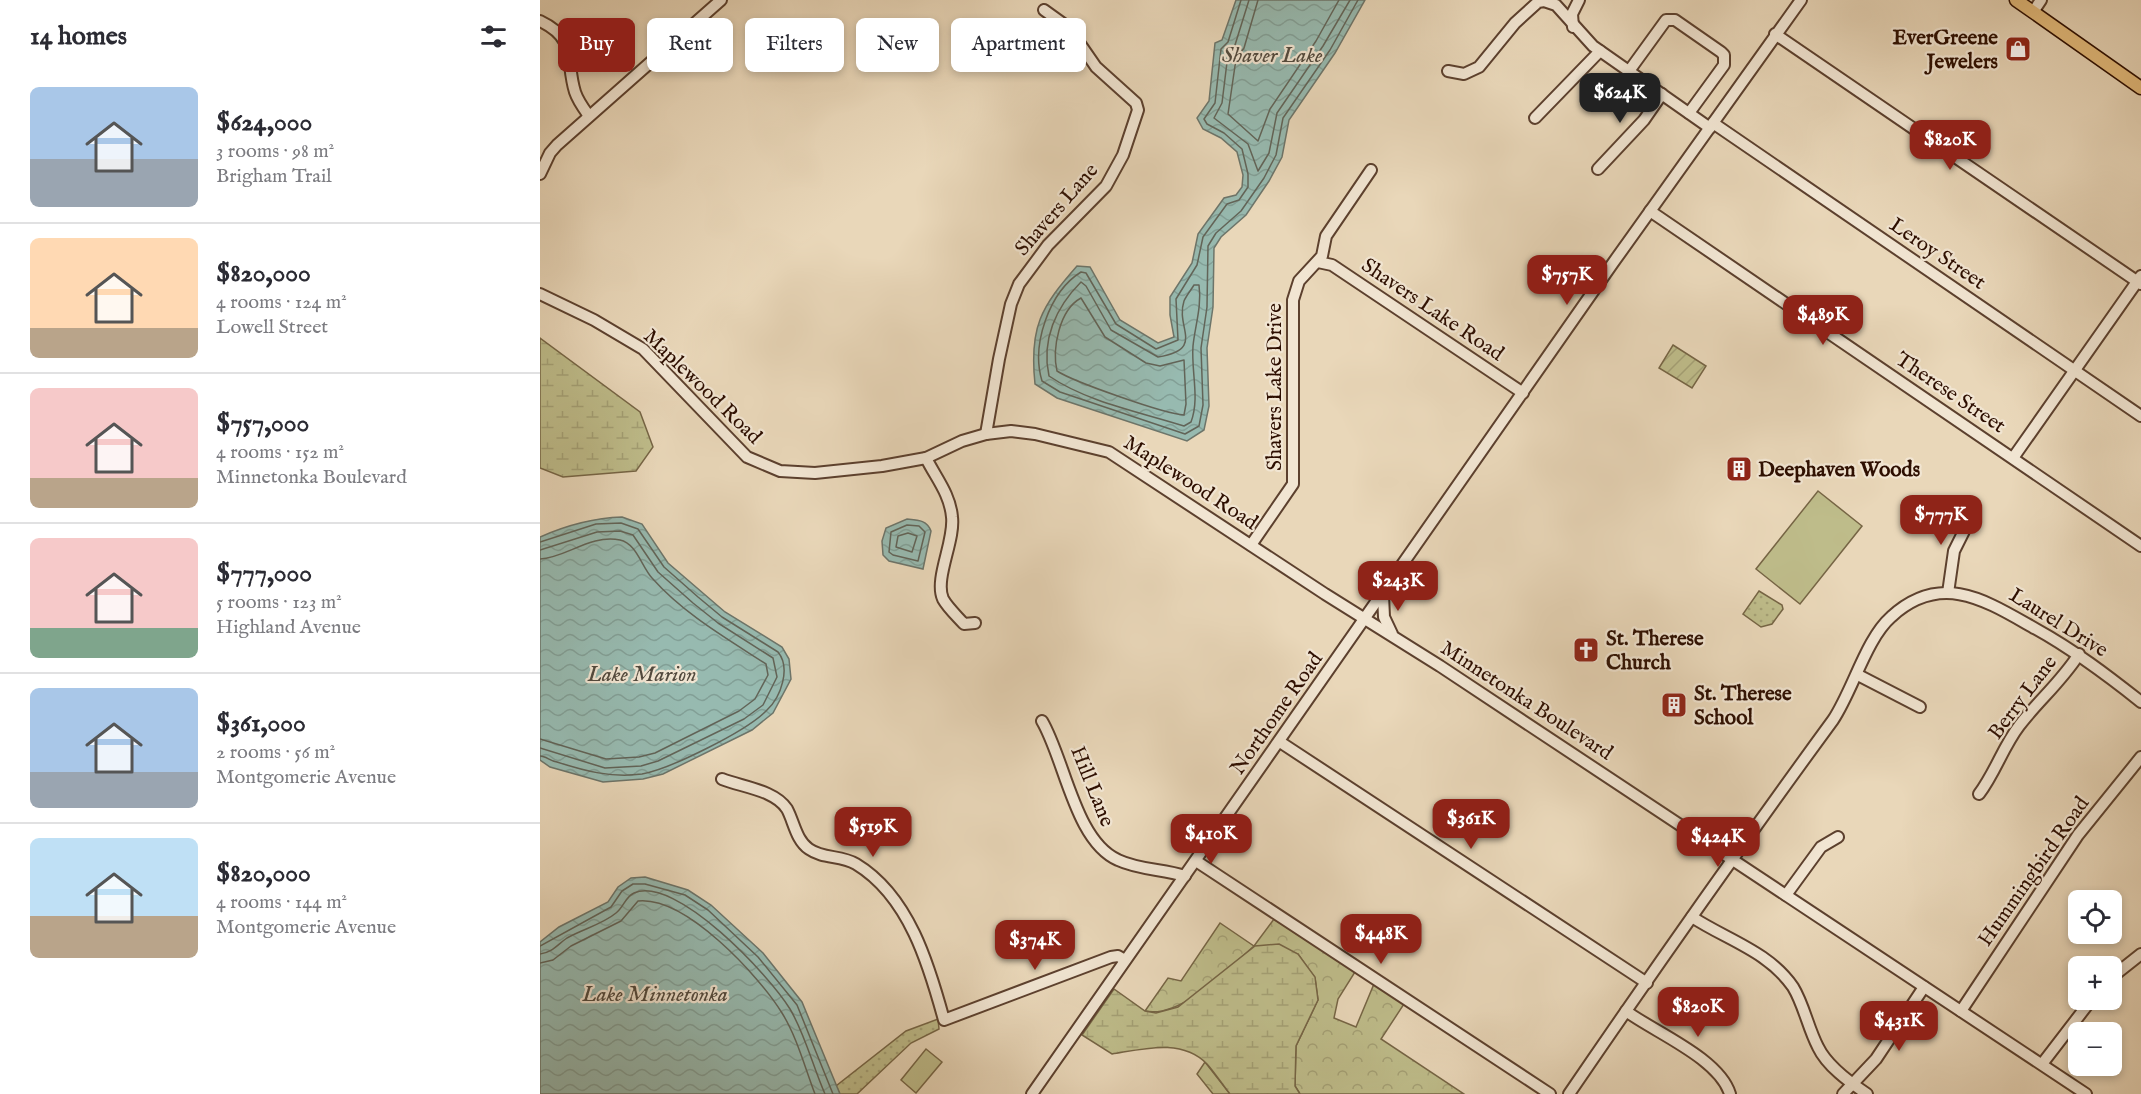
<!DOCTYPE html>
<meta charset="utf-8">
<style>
body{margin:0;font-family:"IM FELL English",serif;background:#f2f2f3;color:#2b2b33;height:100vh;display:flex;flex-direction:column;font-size:22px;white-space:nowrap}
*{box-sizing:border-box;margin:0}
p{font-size:20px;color:#7c7c81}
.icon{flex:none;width:33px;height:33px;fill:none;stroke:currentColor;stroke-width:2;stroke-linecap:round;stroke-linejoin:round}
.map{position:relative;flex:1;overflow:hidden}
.drawer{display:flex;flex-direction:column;background:#fff;width:540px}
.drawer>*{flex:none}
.banner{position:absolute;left:18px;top:18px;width:570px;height:54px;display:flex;gap:12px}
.tools{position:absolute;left:1528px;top:890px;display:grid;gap:12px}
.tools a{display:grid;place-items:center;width:54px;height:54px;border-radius:9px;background:#fff;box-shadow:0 3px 9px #0003;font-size:30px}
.price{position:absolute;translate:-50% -51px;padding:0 14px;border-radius:12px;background:#8f2418;color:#fff;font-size:20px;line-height:39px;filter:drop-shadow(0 2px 3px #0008)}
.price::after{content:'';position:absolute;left:50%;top:36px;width:18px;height:14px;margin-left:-9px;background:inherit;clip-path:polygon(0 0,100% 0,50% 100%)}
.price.selected{background:#222;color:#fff}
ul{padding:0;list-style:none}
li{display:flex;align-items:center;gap:18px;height:150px;padding:0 30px}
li+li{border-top:2px solid #e1e1e2}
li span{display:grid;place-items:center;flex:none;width:168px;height:120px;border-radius:9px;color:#555}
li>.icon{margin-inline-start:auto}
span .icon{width:72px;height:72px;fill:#fffc;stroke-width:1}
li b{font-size:26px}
h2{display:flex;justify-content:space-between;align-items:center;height:72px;padding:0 30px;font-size:26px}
.pill{padding:0 21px;border-radius:9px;background:#fff;box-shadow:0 3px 9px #0003;font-size:21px;line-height:54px}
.pill.selected{background:#8f2418;color:#fff}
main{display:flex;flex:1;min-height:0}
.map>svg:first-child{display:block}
.forest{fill:url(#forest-crowns);stroke:#766545;stroke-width:1.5}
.wetland{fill:url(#wetland-marsh);stroke:#766545;stroke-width:1.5}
.park{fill:url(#park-dots);stroke:#766545;stroke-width:1.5}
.garden{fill:url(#garden-furrows);stroke:#766545;stroke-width:1.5}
.pitch{fill:#bebc8a;stroke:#766545;stroke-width:1.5}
.water{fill:url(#water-waves);stroke:#6d756a;stroke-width:1.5}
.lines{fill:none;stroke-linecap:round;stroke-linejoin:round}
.shore{stroke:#626458;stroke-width:1.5}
.minor-casing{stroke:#5c402e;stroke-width:14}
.major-casing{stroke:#2d0e00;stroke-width:15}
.minor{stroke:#f1e5d2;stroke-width:10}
.major{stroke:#e4bc7c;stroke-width:12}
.labels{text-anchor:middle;stroke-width:4.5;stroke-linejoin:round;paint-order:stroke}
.poi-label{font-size:21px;font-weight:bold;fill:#2d0e00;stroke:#f1e5d2;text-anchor:start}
.street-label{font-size:21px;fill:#2d0e00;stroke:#f1e5d2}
.water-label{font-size:22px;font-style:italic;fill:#524a3e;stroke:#f1e5d2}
</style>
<main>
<section class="drawer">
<h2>14 homes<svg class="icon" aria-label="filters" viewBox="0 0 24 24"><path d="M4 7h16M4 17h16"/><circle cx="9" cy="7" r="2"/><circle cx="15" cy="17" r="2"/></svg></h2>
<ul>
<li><span style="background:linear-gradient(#a9c7e8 60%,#9aa5b1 0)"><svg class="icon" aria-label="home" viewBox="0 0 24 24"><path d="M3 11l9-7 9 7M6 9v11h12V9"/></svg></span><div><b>$624,000</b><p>3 rooms · 98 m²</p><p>Brigham Trail</p></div></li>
<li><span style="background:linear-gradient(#ffd9b3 75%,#b9a48a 0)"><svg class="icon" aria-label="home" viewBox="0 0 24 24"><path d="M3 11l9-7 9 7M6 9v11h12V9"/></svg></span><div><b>$820,000</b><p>4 rooms · 124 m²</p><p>Lowell Street</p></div></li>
<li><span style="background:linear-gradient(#f6c9c9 75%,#b9a48a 0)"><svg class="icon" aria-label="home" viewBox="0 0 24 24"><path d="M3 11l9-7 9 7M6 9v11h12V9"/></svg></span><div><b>$757,000</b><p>4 rooms · 152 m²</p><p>Minnetonka Boulevard</p></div></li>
<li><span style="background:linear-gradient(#f6c9c9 75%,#7fa58c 0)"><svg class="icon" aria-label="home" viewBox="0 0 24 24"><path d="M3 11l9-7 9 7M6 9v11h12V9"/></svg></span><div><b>$777,000</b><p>5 rooms · 123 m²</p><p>Highland Avenue</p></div></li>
<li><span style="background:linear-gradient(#a9c7e8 70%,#9aa5b1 0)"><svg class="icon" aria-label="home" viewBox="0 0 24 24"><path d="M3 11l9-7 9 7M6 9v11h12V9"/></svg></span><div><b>$361,000</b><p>2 rooms · 56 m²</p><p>Montgomerie Avenue</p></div></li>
<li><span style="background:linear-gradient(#bfe0f5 65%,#b9a48a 0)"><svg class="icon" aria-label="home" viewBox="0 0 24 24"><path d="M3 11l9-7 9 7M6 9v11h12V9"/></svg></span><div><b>$820,000</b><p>4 rooms · 144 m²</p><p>Montgomerie Avenue</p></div></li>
</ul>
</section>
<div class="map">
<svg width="1601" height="1094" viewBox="0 0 1601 1094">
<defs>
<pattern id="forest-crowns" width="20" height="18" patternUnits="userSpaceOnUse" patternTransform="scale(1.5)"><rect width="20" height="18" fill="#bebc8a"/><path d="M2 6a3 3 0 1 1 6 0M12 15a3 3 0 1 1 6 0" fill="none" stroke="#a4a075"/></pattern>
<pattern id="wetland-marsh" width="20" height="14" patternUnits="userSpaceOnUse" patternTransform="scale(1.5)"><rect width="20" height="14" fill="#bebc8a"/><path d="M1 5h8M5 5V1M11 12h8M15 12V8" fill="none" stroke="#a4a075"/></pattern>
<pattern id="park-dots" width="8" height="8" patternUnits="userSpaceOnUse" patternTransform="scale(1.5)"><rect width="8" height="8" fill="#bebc8a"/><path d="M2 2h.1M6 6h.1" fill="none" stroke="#a4a075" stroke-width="1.8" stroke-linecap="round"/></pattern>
<pattern id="garden-furrows" width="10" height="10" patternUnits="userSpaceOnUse" patternTransform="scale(1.5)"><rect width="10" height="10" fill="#bebc8a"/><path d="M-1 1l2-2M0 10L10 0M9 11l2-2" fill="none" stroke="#a4a075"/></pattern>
<pattern id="water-waves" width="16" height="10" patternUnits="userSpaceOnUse" patternTransform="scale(1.5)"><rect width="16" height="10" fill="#97bab0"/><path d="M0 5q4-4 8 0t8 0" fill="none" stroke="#829f96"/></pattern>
</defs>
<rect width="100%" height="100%" fill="#e9d7b9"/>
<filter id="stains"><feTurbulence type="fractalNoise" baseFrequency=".00333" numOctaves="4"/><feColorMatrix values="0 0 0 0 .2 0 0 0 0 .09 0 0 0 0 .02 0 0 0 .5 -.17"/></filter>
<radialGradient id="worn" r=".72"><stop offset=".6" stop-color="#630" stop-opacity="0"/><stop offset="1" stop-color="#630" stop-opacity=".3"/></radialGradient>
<g class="forest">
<path d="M 734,919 L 815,972 L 798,999 L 794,1018 L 816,1027 L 834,984 L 864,1004 L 841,1039 L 924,1094 L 760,1094 L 755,1086 L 756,1046 L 778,1000 L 775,978 L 758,954 L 714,946 C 689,968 641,1019 605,1011 L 628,978 L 641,981 L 680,923 L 714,946 Z"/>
<polygon points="665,1062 690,1094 673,1094 657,1074"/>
</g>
<g class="wetland">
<polygon points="0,338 100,412 113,447 96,471 23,477 0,468"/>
<path d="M 739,944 L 758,954 L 775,977 L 778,1000 L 756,1046 L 755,1086 L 760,1094 L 690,1094 C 682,1084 675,1073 667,1064 C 642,1038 603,1049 572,1054 L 542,1035 L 574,989 L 605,1011 L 616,1013 L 638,1007 L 715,946 Z"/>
</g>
<g class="park">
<polygon points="1219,591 1242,605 1243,609 1232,624 1221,627 1203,614"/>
<polygon points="398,1019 399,1029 371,1043 317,1094 300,1094 296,1086 366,1031"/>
</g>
<polygon class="garden" points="1133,345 1166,366 1152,388 1119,368"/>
<g class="pitch">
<polygon points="1278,491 1322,526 1260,604 1216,569"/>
<polygon points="386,1049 402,1062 376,1093 361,1080"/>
</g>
<g class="water">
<path d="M 696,0 L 825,0 L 795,53 L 749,120 L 742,157 L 729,181 L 706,215 L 681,237 L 674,248 L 673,307 L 667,348 L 669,406 L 664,430 L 647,441 L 517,398 L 495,384 C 489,327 501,307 537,266 L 550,267 L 580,320 L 618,343 L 634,337 L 630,315 L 630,297 L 652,263 L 658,234 L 684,198 L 696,195 L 702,187 L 703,175 L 697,152 L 681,138 L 663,129 L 657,118 L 669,101 L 675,43 L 682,40 Z"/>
<path d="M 82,517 L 102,524 L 128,563 L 185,612 L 242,647 L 249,659 L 251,679 L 233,713 L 212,730 L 123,774 L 103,779 L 63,782 L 10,767 L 0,760 L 0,537 C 27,525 52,518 82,517 Z"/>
<path d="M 367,519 C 378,520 387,520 391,531 L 383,569 L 349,561 L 343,555 L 342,541 L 346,528 Z"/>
<polygon points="105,877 148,890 171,905 223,953 262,1002 300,1094 0,1094 0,942 19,927 68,902 78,887 91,878"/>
</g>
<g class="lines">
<g class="shore">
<path d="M 701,0 L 688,42 L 681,49 L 675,103 L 664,119 L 667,124 L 684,133 L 702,149 L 708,174 L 708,187 L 699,200 L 687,204 L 663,237 L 657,265 L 636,299 L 638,340 L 616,349 L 576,324 L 546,273 L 541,272 C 509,292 491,345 502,381 L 520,392 L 645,434 L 659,426 L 663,405 L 661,348 L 667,307 L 668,246 L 676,233 L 701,211 L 724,178 L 736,155 L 743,118 L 790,50 L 818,0"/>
<polyline points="709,0 695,45 688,54 682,103 674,118 708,144 718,171 729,153 737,113 783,46 810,0"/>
<polyline points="718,0 704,48 696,59 688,114 718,141 730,109 776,41 799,0"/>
<path d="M 541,282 L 546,286 L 571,330 L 618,357 C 666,349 635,328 644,301 C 646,296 651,290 654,285 L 659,285 C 662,306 655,326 653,346 C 651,372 660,398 651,422 L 644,426 C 600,412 547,402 509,376 C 501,340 516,307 541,282 Z"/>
<path d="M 541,298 L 565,337 L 606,363 L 620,366 L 644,360 L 646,404 L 644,415 C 625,414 534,382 517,371 C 512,349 519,310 541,298 Z"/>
<polygon points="367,525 379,526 385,532 378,561 353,555 349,552 351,532"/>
<polygon points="368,533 377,536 372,552 356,547 358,536"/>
<path d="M 0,542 L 56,524 L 81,523 L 98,529 L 124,567 L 158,597 L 182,617 L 238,652 C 251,668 241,697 227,710 C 207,731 130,769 102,774 C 71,778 45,771 17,762 C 10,761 6,756 0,756"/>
<polyline points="0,550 57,532 80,531 93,535 118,572 153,603 178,623 233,658 237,677 223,705 204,719 118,761 101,766 65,768 0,748"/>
<path d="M 0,559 C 26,558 50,534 80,540 C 96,543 102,567 112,578 C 144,614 186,638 226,664 L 228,675 L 215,699 L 199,711 L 115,753 L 99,757 L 66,759 L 0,739"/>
<polyline points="0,946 71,907 82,891 93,884 105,884 145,895 168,910 218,957 257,1005 293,1094"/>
<path d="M 0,954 C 12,953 18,944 27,938 C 43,929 63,924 76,913 C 84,907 85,897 94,893 C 136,875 230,976 250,1009 C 265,1034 273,1067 285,1094"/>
<path d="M 0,963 L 13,960 L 31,946 L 81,921 L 98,901 C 146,896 219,976 242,1013 C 257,1037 265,1068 275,1094"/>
</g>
<g class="minor-casing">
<g id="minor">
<polyline points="1493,12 1501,0"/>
<path d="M 0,21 C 38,39 25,60 35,92 C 38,101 44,109 49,116"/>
<polyline points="1033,27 1032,14 1039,0"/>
<polyline points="1235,34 1601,284"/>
<polyline points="908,71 924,74 939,67 975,23 998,2 1004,1 1016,5 1053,46 1170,128"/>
<polyline points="1089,71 1126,20 1135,20 1181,52 1184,55 1184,65 1149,113"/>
<polyline points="995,118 1060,51"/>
<polyline points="1173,123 1601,416"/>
<polyline points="1058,169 1104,120 1122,94"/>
<polyline points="0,174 10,153 17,145 181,0"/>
<polyline points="1110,211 1601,546"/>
<polyline points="778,262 792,265 983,393"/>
<polyline points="0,294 54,320 103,349 207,457 240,471 275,473 342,466 386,458 422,441 446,434 471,431 495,434 569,452 785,594 900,666 1546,1094"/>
<polyline points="446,434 459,359 471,304 479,284 508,245 566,186 583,155 598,110 596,103 556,67 529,28 504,10"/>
<path d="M 386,458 C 396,478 410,494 412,517 C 415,541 394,579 403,599 C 408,608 417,616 424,624 L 435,623"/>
<polyline points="1473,458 1601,276"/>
<polyline points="711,545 753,484 753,300 759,281 782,256 786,236 831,170"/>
<polyline points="1408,593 1414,551 1434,511"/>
<polyline points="843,595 844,617 852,634"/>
<polyline points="1318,675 1380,707"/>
<path d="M 502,721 C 525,760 535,841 578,860 C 599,870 623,869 645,876"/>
<polyline points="740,742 1107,983"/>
<path d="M 182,779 C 202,787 235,790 247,809 C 254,822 256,840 269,849 C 283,859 301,855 316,864 C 369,896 389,965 404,1020 L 571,957 L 578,956 L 585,960"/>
<path d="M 1439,794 C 1455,773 1463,747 1479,726 C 1498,701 1522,681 1539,654"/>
<polyline points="656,861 1010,1094"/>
<polyline points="1246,895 1281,847 1298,837"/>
<path d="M 1152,917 C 1187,940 1228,951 1253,987 C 1264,1005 1268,1028 1278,1047 C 1287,1066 1309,1082 1327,1094"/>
<polyline points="1572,977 1601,954"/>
<path d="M 1086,1011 C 1114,1032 1179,1058 1190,1094"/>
<polyline points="1421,1011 1538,835 1601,757"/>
<polyline points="1502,1064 1552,999"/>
<polyline points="492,1094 1073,263 1261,0"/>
<path d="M 1029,1094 C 1115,968 1203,843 1293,720 C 1313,690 1326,639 1351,617 C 1402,570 1448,602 1496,629 C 1534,650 1567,675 1601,702"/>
<polyline points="1303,1094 1336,1059 1384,987"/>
</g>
</g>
<g class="major-casing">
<polyline id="major" points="1476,0 1601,88"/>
</g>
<use href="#minor" class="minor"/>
<use href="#major" class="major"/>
</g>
<defs>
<g id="shop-square" transform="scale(1.35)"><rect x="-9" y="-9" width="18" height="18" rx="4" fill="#8f2418" stroke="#f1e5d2"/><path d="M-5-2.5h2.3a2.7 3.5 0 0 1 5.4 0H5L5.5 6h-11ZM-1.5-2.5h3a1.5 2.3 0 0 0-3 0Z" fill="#fff"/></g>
<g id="building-square" transform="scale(1.35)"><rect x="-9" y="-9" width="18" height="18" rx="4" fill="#8f2418" stroke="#f1e5d2"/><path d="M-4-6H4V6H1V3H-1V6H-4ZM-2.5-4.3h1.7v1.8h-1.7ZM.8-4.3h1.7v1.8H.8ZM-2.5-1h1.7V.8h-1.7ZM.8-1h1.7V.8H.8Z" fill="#fff"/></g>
<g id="church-square" transform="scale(1.35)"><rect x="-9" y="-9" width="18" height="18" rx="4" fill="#8f2418" stroke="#f1e5d2"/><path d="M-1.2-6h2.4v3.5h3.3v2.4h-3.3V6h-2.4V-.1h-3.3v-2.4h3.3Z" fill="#fff"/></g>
</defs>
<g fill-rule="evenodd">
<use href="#shop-square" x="1478" y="49"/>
<use href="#building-square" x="1199" y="469"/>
<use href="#church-square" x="1046" y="650"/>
<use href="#building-square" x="1134" y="705"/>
</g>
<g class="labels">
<g class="poi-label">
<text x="1458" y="44" text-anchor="end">EverGreene<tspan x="1458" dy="24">Jewelers</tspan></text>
<text x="1218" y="476">Deephaven Woods</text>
<text x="1066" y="645">St. Therese<tspan x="1066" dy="24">Church</tspan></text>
<text x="1154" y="700">St. Therese<tspan x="1154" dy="24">School</tspan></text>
</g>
<g class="street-label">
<text transform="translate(516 209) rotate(-49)" y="7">Shavers Lane</text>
<text transform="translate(1398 253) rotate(34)" y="7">Leroy Street</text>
<text transform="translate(893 309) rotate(34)" y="7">Shavers Lake Road</text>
<text transform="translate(163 386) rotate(44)" y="7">Maplewood Road</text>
<text transform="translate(734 387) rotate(-90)" y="7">Shavers Lake Drive</text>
<text transform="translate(1411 392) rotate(34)" y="7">Therese Street</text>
<text transform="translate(651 482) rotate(33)" y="7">Maplewood Road</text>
<text transform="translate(1519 622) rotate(32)" y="7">Laurel Drive</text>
<text transform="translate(1482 697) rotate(-53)" y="7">Berry Lane</text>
<text transform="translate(987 700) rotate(33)" y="7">Minnetonka Boulevard</text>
<text transform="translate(736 713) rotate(-55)" y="7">Northome Road</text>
<text transform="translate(553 786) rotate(68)" y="7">Hill Lane</text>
<text transform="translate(1493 871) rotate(-55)" y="7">Hummingbird Road</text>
</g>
<g class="water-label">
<text x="732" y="62">Shaver Lake</text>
<text x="102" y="681">Lake Marion</text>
<text x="115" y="1001">Lake Minnetonka</text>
</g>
</g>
<rect width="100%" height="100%" filter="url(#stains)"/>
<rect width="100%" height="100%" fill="url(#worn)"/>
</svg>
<div class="tools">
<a><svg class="icon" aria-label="locate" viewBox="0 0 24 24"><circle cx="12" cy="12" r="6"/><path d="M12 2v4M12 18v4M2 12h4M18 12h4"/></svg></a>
<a>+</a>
<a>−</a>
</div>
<b class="price selected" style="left:1080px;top:124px">$624K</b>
<b class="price" style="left:1410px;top:171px">$820K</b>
<b class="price" style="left:1027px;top:306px">$757K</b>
<b class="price" style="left:1283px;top:346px">$489K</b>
<b class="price" style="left:1401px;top:546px">$777K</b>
<b class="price" style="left:858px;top:612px">$243K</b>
<b class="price" style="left:931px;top:850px">$361K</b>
<b class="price" style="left:333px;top:858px">$519K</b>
<b class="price" style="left:671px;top:865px">$410K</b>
<b class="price" style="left:1178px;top:868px">$424K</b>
<b class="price" style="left:841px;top:965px">$448K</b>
<b class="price" style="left:495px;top:971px">$374K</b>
<b class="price" style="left:1158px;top:1038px">$820K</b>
<b class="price" style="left:1359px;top:1052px">$431K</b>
<div class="banner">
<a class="pill selected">Buy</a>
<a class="pill">Rent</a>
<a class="pill">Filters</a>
<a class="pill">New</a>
<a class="pill">Apartment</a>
</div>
</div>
</main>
